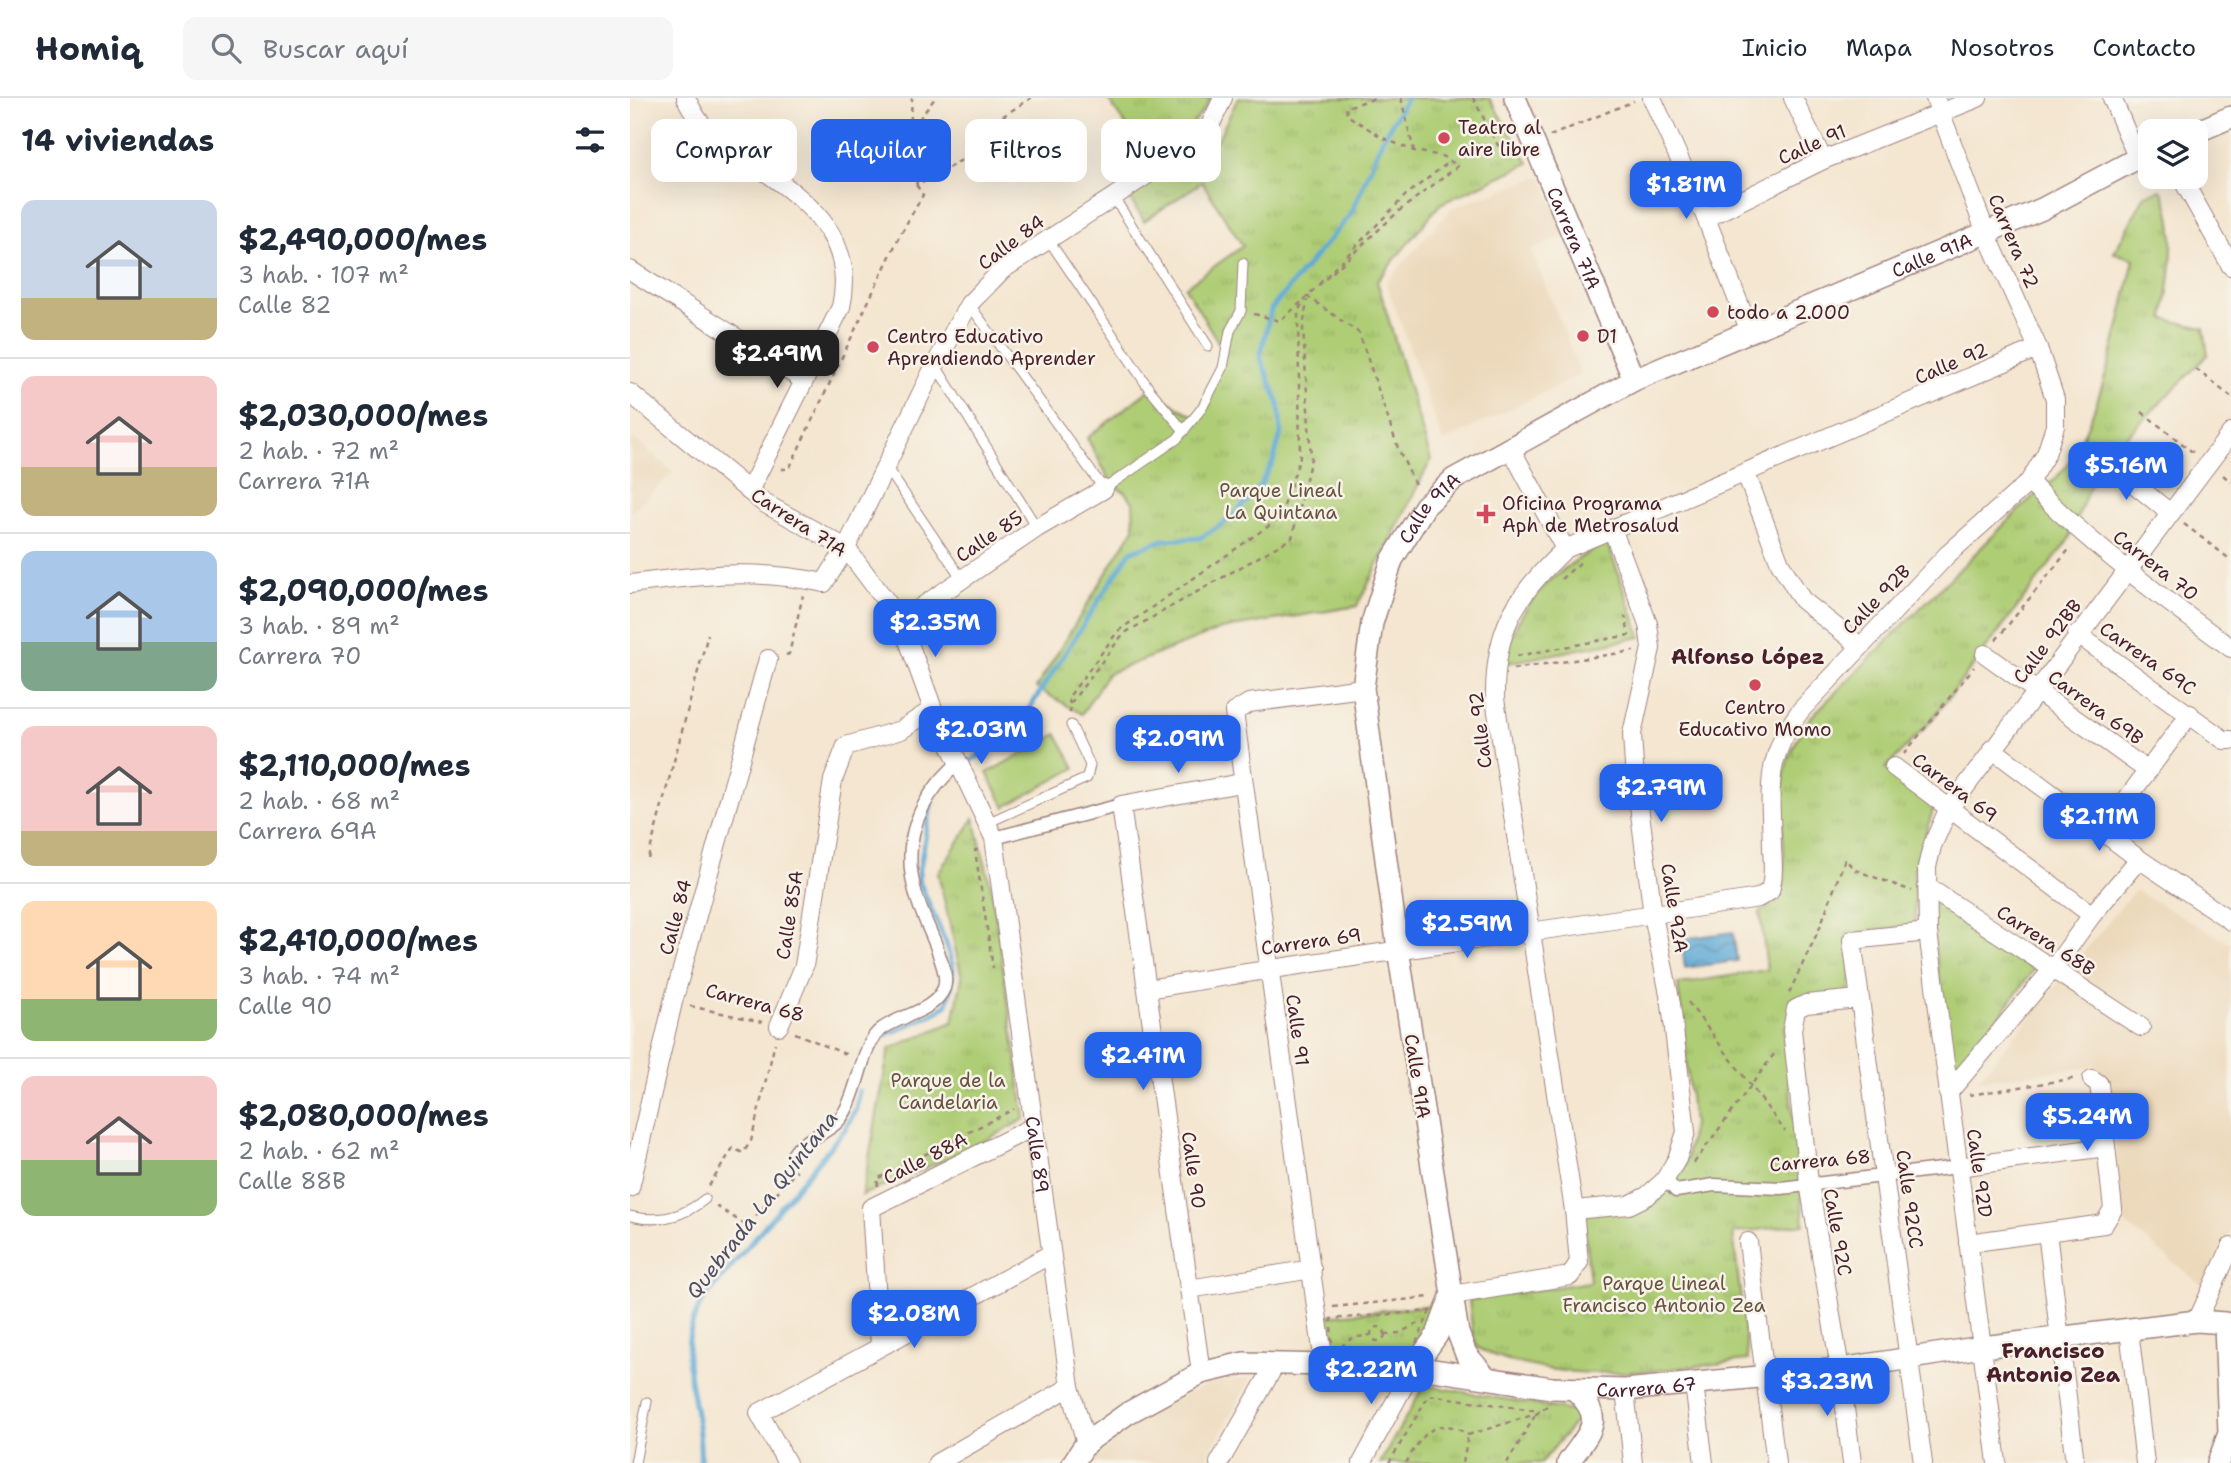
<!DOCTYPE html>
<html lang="es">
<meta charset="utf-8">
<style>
body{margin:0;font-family:"Shantell Sans",sans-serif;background:#f6f6f7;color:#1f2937;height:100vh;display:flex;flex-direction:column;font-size:26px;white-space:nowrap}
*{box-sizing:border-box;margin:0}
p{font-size:23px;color:#747a83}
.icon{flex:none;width:38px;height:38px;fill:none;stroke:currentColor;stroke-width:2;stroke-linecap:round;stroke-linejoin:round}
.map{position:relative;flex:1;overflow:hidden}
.drawer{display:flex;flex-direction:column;background:#fff;width:630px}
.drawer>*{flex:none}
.hud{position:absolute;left:21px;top:21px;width:665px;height:63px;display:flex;gap:14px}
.tools{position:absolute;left:1508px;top:21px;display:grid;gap:14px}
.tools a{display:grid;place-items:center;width:70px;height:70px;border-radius:14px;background:#fff;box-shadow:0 7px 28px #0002;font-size:35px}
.price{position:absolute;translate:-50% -60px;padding:0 16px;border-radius:14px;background:#2563eb;color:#fff;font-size:23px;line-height:46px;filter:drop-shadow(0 2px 4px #0008)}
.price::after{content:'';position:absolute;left:50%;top:42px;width:21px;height:16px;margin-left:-10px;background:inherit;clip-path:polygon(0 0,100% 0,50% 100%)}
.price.current{background:#222;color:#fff}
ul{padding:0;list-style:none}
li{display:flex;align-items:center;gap:21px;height:175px;padding:0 21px}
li+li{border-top:2px solid #e0e1e3}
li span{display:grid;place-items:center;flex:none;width:196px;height:140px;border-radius:14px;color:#555}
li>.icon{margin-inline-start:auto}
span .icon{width:84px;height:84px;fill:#fffc;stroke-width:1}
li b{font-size:30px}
h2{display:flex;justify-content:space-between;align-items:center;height:84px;padding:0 21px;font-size:30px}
.pill{padding:0 24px;border-radius:14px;background:#fff;box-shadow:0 7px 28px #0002;font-size:24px;line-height:63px}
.pill.current{background:#2563eb;color:#fff}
header{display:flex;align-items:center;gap:42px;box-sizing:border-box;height:98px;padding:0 35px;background:#fff;border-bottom:2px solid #e0e1e3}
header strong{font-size:33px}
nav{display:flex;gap:38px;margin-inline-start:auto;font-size:24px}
.search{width:490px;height:63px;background:#f6f6f7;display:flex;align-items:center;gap:18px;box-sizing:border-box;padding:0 24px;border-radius:14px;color:#747a83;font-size:26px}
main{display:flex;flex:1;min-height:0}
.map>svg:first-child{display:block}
.built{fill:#ecd8ba}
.green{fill:#aecd74;stroke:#7c7650;stroke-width:2}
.park{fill:url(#park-tufts);stroke:#7c7650;stroke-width:2}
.water{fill:url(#water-waves);stroke:#546480;stroke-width:2}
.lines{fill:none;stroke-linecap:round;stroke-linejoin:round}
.stream{stroke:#5da9d6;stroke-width:5}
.service-casing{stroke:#9f827e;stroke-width:11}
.pedestrian-casing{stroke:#9f827e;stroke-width:15}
.minor-casing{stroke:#9f827e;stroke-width:20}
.tertiary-casing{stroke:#9f827e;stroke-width:24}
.path{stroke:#9f827e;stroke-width:2.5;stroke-dasharray:5 5;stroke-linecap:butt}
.service{stroke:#fff;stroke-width:9}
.pedestrian{stroke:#fff;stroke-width:12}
.minor{stroke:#fff;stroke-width:18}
.tertiary{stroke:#fff;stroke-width:21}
.poi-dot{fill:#d1495b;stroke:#f7f3e8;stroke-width:2.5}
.labels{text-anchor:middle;stroke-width:5;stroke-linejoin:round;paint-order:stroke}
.poi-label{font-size:19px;fill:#4a1f2b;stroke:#f7f3e8;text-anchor:start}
.street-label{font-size:19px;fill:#4a1f2b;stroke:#f7f3e8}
.park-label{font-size:19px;fill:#685341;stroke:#f7f3e8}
.neighbourhood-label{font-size:21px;font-weight:bold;fill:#4a1f2b;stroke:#f7f3e8}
.water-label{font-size:21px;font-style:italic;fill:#514f67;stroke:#f7f3e8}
</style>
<header>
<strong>Homiq</strong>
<div class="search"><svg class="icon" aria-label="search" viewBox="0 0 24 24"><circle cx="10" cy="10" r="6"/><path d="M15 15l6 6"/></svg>Buscar aquí</div>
<nav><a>Inicio</a><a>Mapa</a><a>Nosotros</a><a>Contacto</a></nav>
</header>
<main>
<section class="drawer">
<h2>14 viviendas<svg class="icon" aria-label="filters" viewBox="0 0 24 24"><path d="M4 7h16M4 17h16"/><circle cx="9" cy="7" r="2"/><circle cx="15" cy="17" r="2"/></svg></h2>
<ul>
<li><span style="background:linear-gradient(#c9d6e8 70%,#c2b280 0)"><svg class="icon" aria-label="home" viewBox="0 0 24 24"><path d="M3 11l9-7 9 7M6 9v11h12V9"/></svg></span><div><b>$2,490,000/mes</b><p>3 hab. · 107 m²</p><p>Calle 82</p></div></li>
<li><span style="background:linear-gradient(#f6c9c9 65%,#c2b280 0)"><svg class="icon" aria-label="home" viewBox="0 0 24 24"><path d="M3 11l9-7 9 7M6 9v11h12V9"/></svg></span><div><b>$2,030,000/mes</b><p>2 hab. · 72 m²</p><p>Carrera 71A</p></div></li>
<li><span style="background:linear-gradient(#a9c7e8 65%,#7fa58c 0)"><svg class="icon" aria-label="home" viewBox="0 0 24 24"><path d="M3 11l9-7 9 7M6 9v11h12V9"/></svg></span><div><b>$2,090,000/mes</b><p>3 hab. · 89 m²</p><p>Carrera 70</p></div></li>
<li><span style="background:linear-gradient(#f6c9c9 75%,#c2b280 0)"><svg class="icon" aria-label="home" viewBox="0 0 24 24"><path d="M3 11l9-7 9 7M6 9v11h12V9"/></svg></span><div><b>$2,110,000/mes</b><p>2 hab. · 68 m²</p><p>Carrera 69A</p></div></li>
<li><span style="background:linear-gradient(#ffd9b3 70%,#8fb573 0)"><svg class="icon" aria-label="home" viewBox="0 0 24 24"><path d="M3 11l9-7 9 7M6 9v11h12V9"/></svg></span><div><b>$2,410,000/mes</b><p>3 hab. · 74 m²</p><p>Calle 90</p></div></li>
<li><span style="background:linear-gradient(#f6c9c9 60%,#8fb573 0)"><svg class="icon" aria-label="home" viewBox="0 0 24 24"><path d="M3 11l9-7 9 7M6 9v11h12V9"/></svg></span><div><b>$2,080,000/mes</b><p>2 hab. · 62 m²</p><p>Calle 88B</p></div></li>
</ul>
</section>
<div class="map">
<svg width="1601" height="1365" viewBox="0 0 1601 1365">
<defs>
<pattern id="park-tufts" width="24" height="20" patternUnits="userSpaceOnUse" patternTransform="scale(1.75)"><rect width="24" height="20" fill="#aecd74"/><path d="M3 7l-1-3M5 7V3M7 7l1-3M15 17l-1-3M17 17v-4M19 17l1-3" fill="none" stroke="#97b065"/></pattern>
<pattern id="water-waves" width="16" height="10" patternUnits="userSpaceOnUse" patternTransform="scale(1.75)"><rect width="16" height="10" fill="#5da9d6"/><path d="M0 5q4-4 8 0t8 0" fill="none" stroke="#4f89ae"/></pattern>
</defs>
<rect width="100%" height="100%" fill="#f7f3e8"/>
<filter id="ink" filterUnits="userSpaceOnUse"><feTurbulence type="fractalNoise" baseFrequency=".0143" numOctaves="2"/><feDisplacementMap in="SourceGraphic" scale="14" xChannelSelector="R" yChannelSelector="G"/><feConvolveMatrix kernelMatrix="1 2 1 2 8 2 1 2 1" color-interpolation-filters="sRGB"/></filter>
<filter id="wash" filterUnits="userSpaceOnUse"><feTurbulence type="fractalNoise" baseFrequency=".00686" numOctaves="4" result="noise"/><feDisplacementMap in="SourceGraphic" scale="28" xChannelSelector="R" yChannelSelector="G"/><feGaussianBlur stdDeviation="1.57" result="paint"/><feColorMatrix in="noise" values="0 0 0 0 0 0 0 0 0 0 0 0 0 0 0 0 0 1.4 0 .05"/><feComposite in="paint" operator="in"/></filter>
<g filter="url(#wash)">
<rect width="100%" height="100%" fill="#f4e6d0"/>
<g class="built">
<polygon points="911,78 936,137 901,152 951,276 813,344 756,184 822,110"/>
<polygon points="4,341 43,374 0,415 0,346"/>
<polygon points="1505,792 1601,846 1601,1134 1572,1187 1491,1122 1481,988 1475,975 1463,969 1348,982"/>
<polygon points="621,1280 574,1365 463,1365 511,1317 580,1285"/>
</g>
<polygon class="green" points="427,636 445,670 375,709 357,675"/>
<g class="park">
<path d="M 477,0 L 581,0 C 566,28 546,42 517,58 Z"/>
<polygon points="608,0 859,0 899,65 810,106 747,183 801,362 727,508 591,531 477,576 452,616 406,590 504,430 503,404 494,393 483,388 457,340 519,292 569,321 594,254 555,189 613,148 572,84 514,123 496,94 588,41"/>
<path d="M 1531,92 C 1551,124 1539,185 1534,221 L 1574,230 L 1578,257 L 1468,367 L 1439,441 L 1301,623 L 1256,670 L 1305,706 L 1284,772 L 1285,827 L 1217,836 C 1218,854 1227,883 1216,896 L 1176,899 L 1154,931 L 1174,1126 L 1103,1135 L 1118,1262 C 1031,1272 929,1290 848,1250 L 843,1238 L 839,1202 L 960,1184 L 953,1116 L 1027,1104 L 1055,1068 L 1063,1026 L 1048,886 L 1137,872 L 1130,814 L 1146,804 L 1154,789 C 1157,749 1145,696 1159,659 C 1164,645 1172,632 1180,620 L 1398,403 C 1407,395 1419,388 1427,379 C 1468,336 1491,219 1504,161 L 1484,155 L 1515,97 Z"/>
<path d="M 977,444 L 1011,539 L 872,566 C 888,504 923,473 977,444 Z"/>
<polygon points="344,720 362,793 395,1021 338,1052 232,1097 259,951 323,924 332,880 308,775"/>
<polygon points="1311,802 1404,871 1322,984 1301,818 1304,807"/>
<polygon points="806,1207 802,1229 781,1264 699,1259 696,1218"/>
<polygon points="794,1287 953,1315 911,1365 750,1365"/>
</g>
<polygon class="water" points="1103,834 1107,863 1055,870 1051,841"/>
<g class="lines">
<g class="stream">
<polyline points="333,668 370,644 392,622 500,454 533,442 570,440 600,421 628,391 643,364 651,336 649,306 630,259 641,211 721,116 753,40 777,0"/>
<polyline points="250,940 307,914 317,906 321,890 323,871 316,845 288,781 301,706"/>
<path d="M 70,1365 C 74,1308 40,1261 71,1205 L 215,1031 L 226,1011 L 229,993"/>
</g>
</g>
</g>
<g filter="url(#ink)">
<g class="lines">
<g class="service-casing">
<g id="service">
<polyline points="483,98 578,248"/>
<polyline points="418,141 520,292 554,333"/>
<polyline points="339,206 474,391 547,341 572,310 593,270 600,233 611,213 613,165"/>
<polyline points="306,268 407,430"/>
<polyline points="255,367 332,481"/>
<polyline points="357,725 457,680 460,667 441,627"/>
<path d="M 0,1118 C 28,1125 53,1119 75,1101"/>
<polyline points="5,1365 17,1304"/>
</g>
</g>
<g class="pedestrian-casing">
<g id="pedestrian">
<polyline points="364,740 491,707"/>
<path d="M 163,1057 C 173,1040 196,1037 209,1022 C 228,1000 230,952 248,934 C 266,917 303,916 314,890 C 318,878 311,864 308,853 C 301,833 290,814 285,793 C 271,742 290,699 328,665"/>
<polyline points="1037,1083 1046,1093 1084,1087 1151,1090 1328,1069"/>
</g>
</g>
<g class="minor-casing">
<g id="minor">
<path d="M 56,0 C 60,8 64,17 70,24 C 79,36 95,45 107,54 C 162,93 229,130 211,209 L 119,393"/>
<polyline points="1022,0 1076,120 1120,234"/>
<polyline points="1163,0 1193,62"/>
<polyline points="1482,0 1507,59"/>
<polyline points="1551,79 1601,168"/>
<polyline points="1076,120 1193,62 1348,0"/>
<polyline points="0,172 173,282"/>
<path id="s1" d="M 0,295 L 134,405 L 216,450 L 271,523 L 303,611 L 364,740 L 440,1289 L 456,1345"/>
<polyline points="880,349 935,451"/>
<polyline points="1477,364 1540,415"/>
<polyline points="1116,376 1150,465 1172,502 1230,548"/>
<path d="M 1399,384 C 1460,447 1530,498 1601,550"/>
<path d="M 0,486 C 71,477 123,470 194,485 L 216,450 L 305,267 L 339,206 L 372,172 L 552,54 L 578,32 L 593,0"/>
<polyline points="271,523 407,430 474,391"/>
<polyline points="1447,536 1594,642 1601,642"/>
<polyline points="1355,556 1518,673"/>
<polyline points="1362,651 1509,761 1601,823"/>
<polyline points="1264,669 1462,817"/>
<polyline points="1473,733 1560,616"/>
<polyline points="1299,790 1511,929"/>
<path d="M 518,891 C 720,856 925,833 1128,800 L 1140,793 C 1144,779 1143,765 1142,750 C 1141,691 1133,662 1171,612 L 1317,457 L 1399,384 L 1416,356 L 1425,328 L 1425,301 L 1408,250 L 1356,135 L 1305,0"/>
<polyline points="149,928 174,868 203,682 216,648 271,632 303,611"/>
<polyline points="1318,995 1423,871 1462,817 1509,761"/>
<polyline points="1328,1069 1476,1049"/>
<polyline points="0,1090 43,904 138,561"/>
<polyline points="944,1112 999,1107 1017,1098 1034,1083 1047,1061 1056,1034 1041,906 1023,817 1004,668 1002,636 1021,550 1018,526 983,433"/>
<polyline points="1417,1134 1445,1365"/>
<polyline points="1118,1144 1146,1365"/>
<polyline points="1338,1145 1474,1126 1483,1111 1469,986 1462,981"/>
<polyline points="559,1191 682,1171"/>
<path d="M 822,1197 L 940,1178 L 949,1164 L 944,1112 L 865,601 C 864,532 885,498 935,451 L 1408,250"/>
<polyline points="1567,1223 1601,1149"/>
<polyline points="1499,1232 1515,1365"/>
<polyline points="250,1248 241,1110 405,1028"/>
<polyline points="694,1266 604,614 619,605 733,590"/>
<polyline points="571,1275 491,707 611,685"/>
<polyline points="1064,1286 1074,1365"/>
<polyline points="995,1292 1003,1365"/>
<polyline points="157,1365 129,1315 421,1156"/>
<polyline points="307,1365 440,1289"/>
<polyline points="589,1365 646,1265"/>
<polyline points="732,1365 784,1269"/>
<polyline points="1222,1365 1210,1271 1179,1085 1162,932 1166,911 1176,906 1229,901"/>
<polyline points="1293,1365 1222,842 1298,834"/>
<polyline points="1367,1365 1298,834 1297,769 1302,748 1318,712 1601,335"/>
</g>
</g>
<g class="tertiary-casing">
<g id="tertiary">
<path id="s2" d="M 885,0 L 1004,282"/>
<polyline points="1566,34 1601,19"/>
<polyline points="784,1269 807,1237 821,1199"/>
<path id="s3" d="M 856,1279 L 836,1256 L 828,1235 L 768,851 L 733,590 L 742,525 L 762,462 L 795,408 L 824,381 L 1004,282 L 1412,111 L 1521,53"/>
<path id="s4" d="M 443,1365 L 456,1345 L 498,1315 L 571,1275 L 614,1265 L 784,1269 L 922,1290 L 995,1292 L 1210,1271 L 1352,1249 L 1567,1223 L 1595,1225 L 1599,1335 L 1588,1365"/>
<path d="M 938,1365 C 960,1333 977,1322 944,1291"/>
</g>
</g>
<g class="path">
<polyline points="771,0 784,53"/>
<polyline points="843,0 871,53 887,49"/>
<polyline points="280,33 282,0"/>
<polyline points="920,38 1004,3"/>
<polyline points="287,88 280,33 305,0"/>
<polyline points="689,186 776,97 819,64"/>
<polyline points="677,198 729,235 768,350 786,389"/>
<polyline points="624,216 650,223 675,201"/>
<polyline points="1566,271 1601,299"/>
<polyline points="1512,314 1565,356"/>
<polyline points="151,371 159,371 270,137 293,97 287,88 359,46 350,33 401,0"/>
<polyline points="1593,377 1601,384"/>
<polyline points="1554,426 1601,462"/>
<polyline points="931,481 952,463"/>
<polyline points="1366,542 1441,449"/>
<polyline points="156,557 159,556 173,497"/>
<polyline points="887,558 999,537 995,518"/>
<polyline points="883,571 1004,553"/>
<polyline points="440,606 438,600 488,533 650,420 670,359 668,213 677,198 769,113 828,68 812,58 784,53 753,40 717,17 716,9 747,0"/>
<polyline points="440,615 440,606 493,536 662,440 681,360 673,230 677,202"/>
<polyline points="1274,656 1344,569"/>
<polyline points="348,752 345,752 363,870"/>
<polyline points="18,760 78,536"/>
<polyline points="1159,895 1190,829 1215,761 1225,772 1282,793"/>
<polyline points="1058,904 1155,1033"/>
<polyline points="60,908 132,924"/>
<polyline points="165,935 220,958"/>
<polyline points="1339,997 1447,980"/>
<polyline points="1064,1065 1147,952"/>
<polyline points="79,1088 103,1050 113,1055 121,1043 145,945"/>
<polyline points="248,1088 247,1081 384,1011"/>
<polyline points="86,1108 117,1128 167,1072"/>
<polyline points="703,1209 801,1199"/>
<polygon points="800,1213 780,1259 702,1256 701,1221"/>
<circle cx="748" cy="1236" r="7"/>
<polyline points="755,1236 769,1235 791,1224"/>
<polyline points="711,1249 722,1240 740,1237"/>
<polyline points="838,1337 906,1316 917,1308"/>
<polyline points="759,1365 799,1297 910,1313"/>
<path d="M 776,1365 C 791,1337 807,1315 838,1337"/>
<polyline points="833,1365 838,1337"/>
<polyline points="877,1365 906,1316"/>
</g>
<use href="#service" class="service"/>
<use href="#pedestrian" class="pedestrian"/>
<use href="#minor" class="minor"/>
<use href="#tertiary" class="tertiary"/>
</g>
</g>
<g class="poi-dot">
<circle cx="814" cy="40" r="7"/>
<circle cx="1083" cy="214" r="7"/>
<circle cx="953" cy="238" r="7"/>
<circle cx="243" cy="249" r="7"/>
<path d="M852.5 405.5h7v7h7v7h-7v7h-7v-7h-7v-7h7z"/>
<circle cx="1125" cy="587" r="7"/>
</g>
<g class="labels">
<g class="poi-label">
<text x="828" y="36">Teatro al<tspan x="828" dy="22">aire libre</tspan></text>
<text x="1097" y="221">todo a 2.000</text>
<text x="257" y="245">Centro Educativo<tspan x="257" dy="22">Aprendiendo Aprender</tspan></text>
<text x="967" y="245">D1</text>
<text x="872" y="412">Oficina Programa<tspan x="872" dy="22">Aph de Metrosalud</tspan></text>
<text x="1125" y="616" text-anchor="middle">Centro<tspan x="1125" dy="22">Educativo Momo</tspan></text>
</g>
<g class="street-label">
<text transform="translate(1182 46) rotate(-24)" y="7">Calle 91</text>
<text dy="7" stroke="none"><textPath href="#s2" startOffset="152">Carrera 71A</textPath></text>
<text transform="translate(1384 143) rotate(67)" y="7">Carrera 72</text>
<text transform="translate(381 144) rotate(-37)" y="7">Calle 84</text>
<text dy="7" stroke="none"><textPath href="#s3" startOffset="1468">Calle 91A</textPath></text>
<text transform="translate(1321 265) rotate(-23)" y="7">Calle 92</text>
<text dy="7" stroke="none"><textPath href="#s3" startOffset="901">Calle 91A</textPath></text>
<text transform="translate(169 424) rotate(33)" y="7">Carrera 71A</text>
<text transform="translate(359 438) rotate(-34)" y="7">Calle 85</text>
<text transform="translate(1526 467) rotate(38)" y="7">Carrera 70</text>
<text transform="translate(1246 501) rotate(-46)" y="7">Calle 92B</text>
<text transform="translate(1417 543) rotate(-53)" y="7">Calle 92BB</text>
<text transform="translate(1518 560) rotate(35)" y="7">Carrera 69C</text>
<text transform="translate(1466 609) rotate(36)" y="7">Carrera 69B</text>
<text transform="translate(850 632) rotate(-97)" y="7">Calle 92</text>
<text transform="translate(1325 689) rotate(37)" y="7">Carrera 69</text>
<text transform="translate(1045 810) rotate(81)" y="7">Calle 92A</text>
<text transform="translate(159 817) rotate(-81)" y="7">Calle 85A</text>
<text transform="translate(45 819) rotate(-75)" y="7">Calle 84</text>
<text transform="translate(1416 842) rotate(33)" y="7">Carrera 68B</text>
<text transform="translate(681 843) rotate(-8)" y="7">Carrera 69</text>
<text transform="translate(125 904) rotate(15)" y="7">Carrera 68</text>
<text transform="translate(668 932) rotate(82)" y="7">Calle 91</text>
<text transform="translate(788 978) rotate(81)" y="7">Calle 91A</text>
<text dy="7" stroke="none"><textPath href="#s1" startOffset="914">Calle 89</textPath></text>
<text transform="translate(295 1060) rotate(-27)" y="7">Calle 88A</text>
<text transform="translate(1190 1062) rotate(-5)" y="7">Carrera 68</text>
<text transform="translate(564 1072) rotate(82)" y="7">Calle 90</text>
<text transform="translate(1350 1075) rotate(82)" y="7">Calle 92D</text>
<text transform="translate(1280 1101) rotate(82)" y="7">Calle 92CC</text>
<text transform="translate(1208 1134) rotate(80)" y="7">Calle 92C</text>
<text dy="7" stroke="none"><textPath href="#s4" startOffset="607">Carrera 67</textPath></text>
</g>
<g class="park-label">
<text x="651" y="399">Parque Lineal<tspan x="651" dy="22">La Quintana</tspan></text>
<text x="318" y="989">Parque de la<tspan x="318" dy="22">Candelaria</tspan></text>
<text x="1034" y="1192">Parque Lineal<tspan x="1034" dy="22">Francisco Antonio Zea</tspan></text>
</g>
<g class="neighbourhood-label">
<text x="1118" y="566">Alfonso López</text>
<text x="1423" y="1260">Francisco<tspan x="1423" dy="24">Antonio Zea</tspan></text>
</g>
<g class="water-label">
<text transform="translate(132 1107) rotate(-52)" y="7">Quebrada La Quintana</text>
</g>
</g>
</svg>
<div class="tools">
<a><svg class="icon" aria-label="layers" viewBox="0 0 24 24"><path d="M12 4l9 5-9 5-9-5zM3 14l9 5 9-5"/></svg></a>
</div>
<b class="price" style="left:1056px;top:123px">$1.81M</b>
<b class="price current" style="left:147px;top:292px">$2.49M</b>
<b class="price" style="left:1496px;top:404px">$5.16M</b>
<b class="price" style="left:305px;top:561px">$2.35M</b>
<b class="price" style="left:351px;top:668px">$2.03M</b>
<b class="price" style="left:548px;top:677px">$2.09M</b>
<b class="price" style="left:1031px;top:726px">$2.79M</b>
<b class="price" style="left:1469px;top:755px">$2.11M</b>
<b class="price" style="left:837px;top:862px">$2.59M</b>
<b class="price" style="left:513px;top:994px">$2.41M</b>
<b class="price" style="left:1457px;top:1055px">$5.24M</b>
<b class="price" style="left:284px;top:1252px">$2.08M</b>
<b class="price" style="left:741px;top:1308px">$2.22M</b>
<b class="price" style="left:1197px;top:1320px">$3.23M</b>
<div class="hud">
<a class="pill">Comprar</a>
<a class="pill current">Alquilar</a>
<a class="pill">Filtros</a>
<a class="pill">Nuevo</a>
</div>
</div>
</main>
